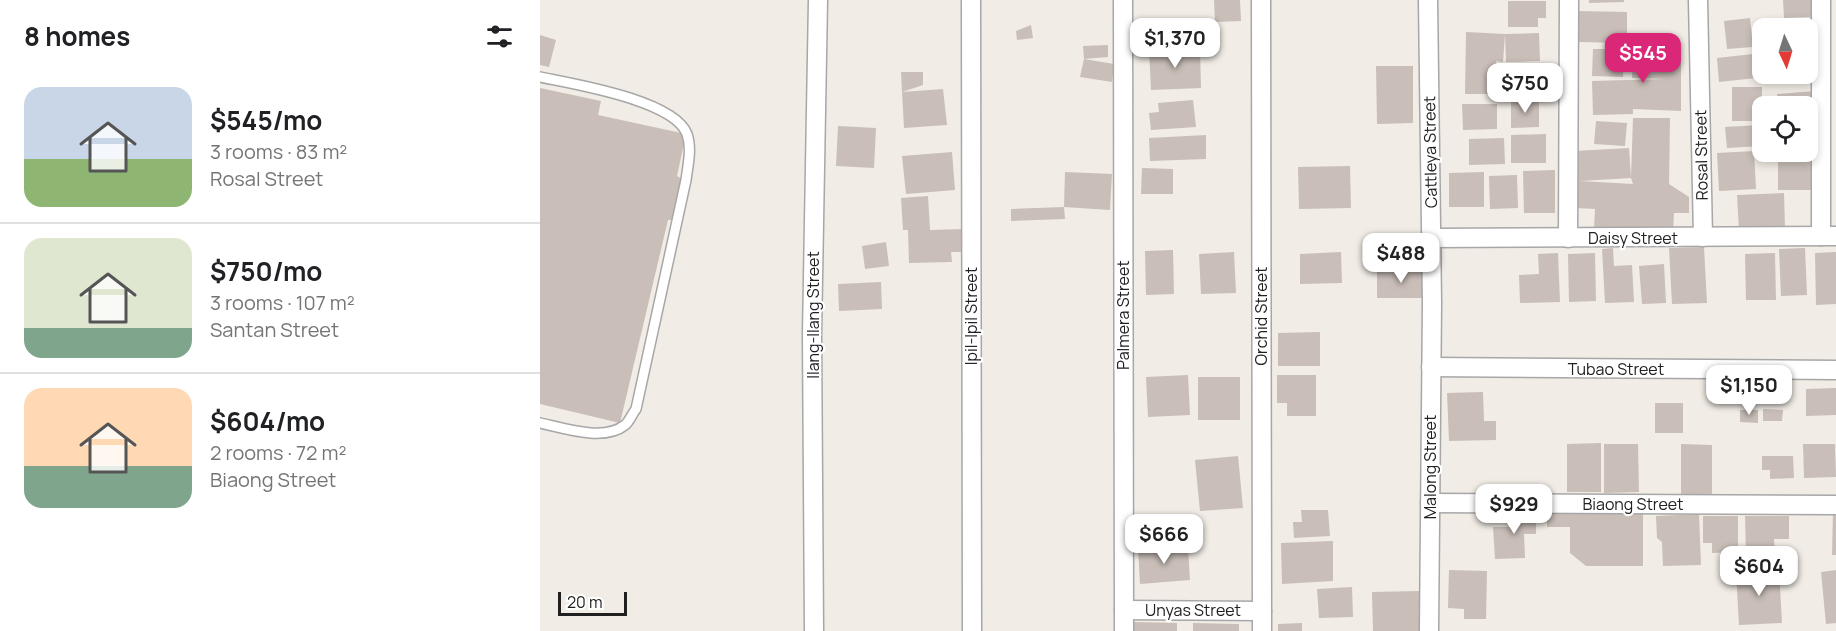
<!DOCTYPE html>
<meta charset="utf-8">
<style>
body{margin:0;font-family:Manrope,sans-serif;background:#f2f2f2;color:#202124;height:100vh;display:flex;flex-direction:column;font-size:22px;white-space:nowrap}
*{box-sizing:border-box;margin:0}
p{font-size:20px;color:#757577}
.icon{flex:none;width:33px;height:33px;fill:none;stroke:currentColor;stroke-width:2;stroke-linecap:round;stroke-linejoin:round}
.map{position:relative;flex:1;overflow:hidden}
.side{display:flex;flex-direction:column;background:#fff;width:540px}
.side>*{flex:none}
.needle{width:39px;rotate:176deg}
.tools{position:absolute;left:1212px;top:18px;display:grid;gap:12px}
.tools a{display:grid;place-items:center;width:66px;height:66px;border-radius:12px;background:#fff;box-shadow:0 3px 9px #0003;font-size:30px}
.scale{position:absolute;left:18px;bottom:15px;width:69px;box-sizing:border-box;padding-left:6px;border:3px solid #202020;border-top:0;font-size:16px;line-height:21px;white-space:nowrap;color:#202020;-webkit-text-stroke:4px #fff;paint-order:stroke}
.price{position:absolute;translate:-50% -51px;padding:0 14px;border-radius:12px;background:#fff;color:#222;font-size:20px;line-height:39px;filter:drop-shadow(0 2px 3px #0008)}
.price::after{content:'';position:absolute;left:50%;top:36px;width:18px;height:14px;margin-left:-9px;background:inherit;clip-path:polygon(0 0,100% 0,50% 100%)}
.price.current{background:#db2777;color:#fff}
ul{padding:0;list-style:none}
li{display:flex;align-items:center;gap:18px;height:150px;padding:0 24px}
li+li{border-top:2px solid #e0e0e0}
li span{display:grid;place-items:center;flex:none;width:168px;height:120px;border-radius:18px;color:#555}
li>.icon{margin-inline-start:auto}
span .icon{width:72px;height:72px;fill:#fffc;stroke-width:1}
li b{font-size:26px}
h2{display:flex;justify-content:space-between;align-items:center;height:72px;padding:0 24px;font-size:26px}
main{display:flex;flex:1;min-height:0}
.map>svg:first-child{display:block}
.building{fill:#c9beb8}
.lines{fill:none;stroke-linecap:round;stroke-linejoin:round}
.lane-casing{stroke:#a7a7a7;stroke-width:12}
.street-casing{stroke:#a7a7a7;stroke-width:21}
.lane{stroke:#fff;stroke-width:9}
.street{stroke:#fff;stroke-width:18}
.labels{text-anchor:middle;stroke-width:4.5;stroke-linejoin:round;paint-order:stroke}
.street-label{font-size:16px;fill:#202020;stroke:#fff}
</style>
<main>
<section class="side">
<h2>8 homes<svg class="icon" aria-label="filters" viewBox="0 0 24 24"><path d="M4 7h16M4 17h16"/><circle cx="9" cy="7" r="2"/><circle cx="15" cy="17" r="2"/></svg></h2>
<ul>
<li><span style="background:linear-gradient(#c9d6e8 60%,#8fb573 0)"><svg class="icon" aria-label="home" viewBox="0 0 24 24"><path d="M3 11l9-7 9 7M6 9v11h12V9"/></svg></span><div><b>$545/mo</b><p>3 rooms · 83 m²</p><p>Rosal Street</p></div></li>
<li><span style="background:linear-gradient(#dfe7d0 75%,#7fa58c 0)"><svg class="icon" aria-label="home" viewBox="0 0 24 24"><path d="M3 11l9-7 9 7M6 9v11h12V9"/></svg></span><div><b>$750/mo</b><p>3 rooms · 107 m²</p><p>Santan Street</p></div></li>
<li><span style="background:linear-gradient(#ffd9b3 65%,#7fa58c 0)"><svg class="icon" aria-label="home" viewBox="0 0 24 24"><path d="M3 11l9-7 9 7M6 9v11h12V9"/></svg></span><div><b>$604/mo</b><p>2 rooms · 72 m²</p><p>Biaong Street</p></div></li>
</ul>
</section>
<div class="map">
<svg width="1296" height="631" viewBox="0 0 1296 631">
<rect width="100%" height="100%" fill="#f1ece5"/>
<g class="building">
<polygon points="674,0 700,0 701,21 675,22"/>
<polygon points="1049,0 1084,0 1084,2 1049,3"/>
<polygon points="1243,0 1273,0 1274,17 1244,18"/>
<polygon points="968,1 1006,1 1006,18 998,18 998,27 968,27"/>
<polygon points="1037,11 1087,12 1087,43 1037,42"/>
<polygon points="1210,18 1213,47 1187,49 1184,21"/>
<polygon points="1267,23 1268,28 1234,28 1234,25"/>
<polygon points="491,25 493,38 477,40 476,31"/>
<polygon points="926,32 965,34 999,33 1000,61 966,62 965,34 963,62 956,61 957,66 999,67 999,94 925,94"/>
<polygon points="0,35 16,40 9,67 0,65"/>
<polygon points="568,45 568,57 544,59 574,64 572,82 540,77 544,59 543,46"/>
<polygon points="1093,45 1141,46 1141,111 1093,109 1093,114 1053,115 1052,81 1125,79 1092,78"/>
<polygon points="1269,47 1270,77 1221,79 1221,74 1268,74 1268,48"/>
<polygon points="660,48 661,88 611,90 609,50"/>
<polygon points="1053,49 1084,49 1083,77 1052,76"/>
<polygon points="1213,54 1216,78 1179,82 1177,58"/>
<polygon points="836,66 873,66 873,123 837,124"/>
<polygon points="361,72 383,72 383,85 362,92"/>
<rect x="1192" y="87" width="30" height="34"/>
<polygon points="0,88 61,101 58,115 146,134 137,176 144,180 136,220 128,220 80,423 0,404"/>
<polygon points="403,89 407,125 364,128 362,92"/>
<polygon points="1275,91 1278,121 1268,122 1268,106 1238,106 1237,94"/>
<polygon points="653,100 656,127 611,130 609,113 619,112 618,103"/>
<polygon points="971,101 999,101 999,127 971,128"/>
<polygon points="922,104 957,104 957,129 923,130"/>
<polygon points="1093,118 1130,118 1129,184 1149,197 1149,213 1134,213 1133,232 1054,229 1055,209 1036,208 1035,151 1089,148 1091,178 1040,181 1093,184 1091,178"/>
<polygon points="1056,121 1087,123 1085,146 1054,144"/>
<polygon points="1220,125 1222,146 1187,148 1185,127"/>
<polygon points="298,126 336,128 334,168 296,166"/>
<polygon points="1006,134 1006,163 971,163 971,135"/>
<polygon points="666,135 666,159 610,161 609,138"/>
<polygon points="964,138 965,164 929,165 929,139"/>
<polygon points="1214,151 1216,189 1179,191 1177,153"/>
<polygon points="412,152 415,190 366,194 362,156"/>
<rect x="1238" y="160" width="35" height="30"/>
<polygon points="810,166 811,208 759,209 758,167"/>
<polygon points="602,168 633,169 633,194 601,194"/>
<polygon points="1015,170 1015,213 984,213 983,171"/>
<polygon points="525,172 572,174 570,210 524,207"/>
<polygon points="944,172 944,207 909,207 909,173"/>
<polygon points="977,175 978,208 950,209 949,176"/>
<polygon points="1244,193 1245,228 1199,230 1197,195"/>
<polygon points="388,196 390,230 424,229 424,252 411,252 412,262 369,263 368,230 363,230 361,198"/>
<polygon points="524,207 525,219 471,221 471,209"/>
<polygon points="346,242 349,266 325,269 322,246"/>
<polygon points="1164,247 1167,303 1132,304 1129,248"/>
<polygon points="1073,248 1074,266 1092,265 1094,302 1065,303 1062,249"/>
<polygon points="1265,248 1267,295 1241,296 1239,249"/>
<polygon points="633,250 634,294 606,295 605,251"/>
<polygon points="694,252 696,293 661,294 659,254"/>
<polygon points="801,252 802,283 760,284 760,254"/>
<polygon points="1296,252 1296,304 1276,305 1275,253"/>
<polygon points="1018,253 1020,302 980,303 979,275 999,274 998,254"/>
<polygon points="1055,253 1056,301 1029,302 1028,254"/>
<polygon points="1235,253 1236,300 1206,300 1205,254"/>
<polygon points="1124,264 1126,303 1102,304 1099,266"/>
<rect x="837" y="270" width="48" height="28"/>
<polygon points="341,282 342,309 299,311 298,284"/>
<polygon points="780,332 780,366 738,366 738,333"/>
<polygon points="648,375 650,415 608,417 606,377"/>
<polygon points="737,375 776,375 776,416 747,416 747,403 737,403"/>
<rect x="658" y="377" width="42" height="43"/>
<polygon points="1183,386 1184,397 1175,399 1173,387"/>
<polygon points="1296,388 1296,415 1266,416 1266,389"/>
<polygon points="943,392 944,421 956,421 956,440 909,441 907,393"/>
<rect x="1115" y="403" width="28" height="30"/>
<polygon points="1223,409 1243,410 1242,421 1223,421"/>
<polygon points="1200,410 1218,410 1218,423 1200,422"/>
<polygon points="1061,443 1061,492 1027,492 1027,444"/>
<polygon points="1064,444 1098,444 1099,492 1064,493"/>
<polygon points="1141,444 1172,445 1172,494 1141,494"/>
<polygon points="1263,444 1295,444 1296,477 1264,478"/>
<polygon points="698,456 703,508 660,511 655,460"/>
<polygon points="1222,456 1253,456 1254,478 1230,479 1230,470 1222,470"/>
<polygon points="761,510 788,510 790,536 754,538 753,522 762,522"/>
<polygon points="969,511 996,511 996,534 984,534 985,558 955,559 953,527 970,527"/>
<polygon points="1103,511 1103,566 1046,566 1030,553 1030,527 1007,527 1007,513"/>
<polygon points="1293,511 1296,511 1296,555 1292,555"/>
<polygon points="1159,514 1161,565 1123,566 1122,542 1117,538 1116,516"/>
<polygon points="1163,516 1198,516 1198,552 1172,553 1172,543 1163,543"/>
<polygon points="1205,516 1249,516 1249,539 1234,539 1235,554 1206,555"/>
<polygon points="793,541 793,581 742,584 741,543"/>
<polygon points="648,548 650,580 600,584 598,549"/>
<polygon points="1239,569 1242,623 1199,625 1196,571"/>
<polygon points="909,570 947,571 946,619 924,619 924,609 908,608"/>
<polygon points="1296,570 1296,623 1286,624 1281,572"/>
<polygon points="812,587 813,617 779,618 777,589"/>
<polygon points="880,591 880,631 833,631 832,592"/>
<polygon points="593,622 637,623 637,631 593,631"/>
<polygon points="653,623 699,624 699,631 653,631"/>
<polygon points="762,623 762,631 738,631 738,624"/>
</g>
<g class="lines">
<g class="lane-casing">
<path id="lane" d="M 0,77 C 33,84 134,100 147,134 C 152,148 148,165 146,180 L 96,409 C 92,414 89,422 85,425 C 64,442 23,428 0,423"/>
</g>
<g class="street-casing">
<g id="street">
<polyline points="431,0 432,631"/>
<polyline points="583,0 584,631"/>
<polyline points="721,0 722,631"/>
<polyline points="888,0 892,303 889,631"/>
<polyline points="1158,0 1163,237"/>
<polyline points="1281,0 1281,236"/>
<polyline points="891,238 1296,236"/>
<polyline points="1028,238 1029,0"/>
<polyline points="891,367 1296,370"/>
<polyline points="890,503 1296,505"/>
<polyline points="584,610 722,611"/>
<polyline points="274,631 272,334 278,0"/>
</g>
</g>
<use href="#lane" class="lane"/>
<use href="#street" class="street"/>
</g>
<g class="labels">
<g class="street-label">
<text transform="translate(890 152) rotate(-91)" y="6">Cattleya Street</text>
<text transform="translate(1161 155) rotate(-91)" y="6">Rosal Street</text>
<text x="1093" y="244">Daisy Street</text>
<text transform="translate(273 315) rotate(-90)" y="6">Ilang-Ilang Street</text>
<text transform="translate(583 315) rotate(-90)" y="6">Palmera Street</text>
<text transform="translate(431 316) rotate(-90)" y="6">Ipil-Ipil Street</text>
<text transform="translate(721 316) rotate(-90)" y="6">Orchid Street</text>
<text x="1076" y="375">Tubao Street</text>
<text transform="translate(890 467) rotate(-90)" y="6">Malong Street</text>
<text x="1093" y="510">Biaong Street</text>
<text x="653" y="616">Unyas Street</text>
</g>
</g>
</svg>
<div class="tools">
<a><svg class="needle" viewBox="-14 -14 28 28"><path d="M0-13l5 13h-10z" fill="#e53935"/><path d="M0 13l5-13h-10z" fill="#757577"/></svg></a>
<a><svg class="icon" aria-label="locate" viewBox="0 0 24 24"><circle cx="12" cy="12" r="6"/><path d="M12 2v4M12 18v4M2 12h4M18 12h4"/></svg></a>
</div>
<div class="scale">20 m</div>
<b class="price" style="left:635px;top:69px">$1,370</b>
<b class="price current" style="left:1103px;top:84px">$545</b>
<b class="price" style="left:985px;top:114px">$750</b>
<b class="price" style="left:861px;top:284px">$488</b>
<b class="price" style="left:1209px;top:416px">$1,150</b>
<b class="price" style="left:974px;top:535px">$929</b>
<b class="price" style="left:624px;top:565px">$666</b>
<b class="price" style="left:1219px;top:597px">$604</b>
</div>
</main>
